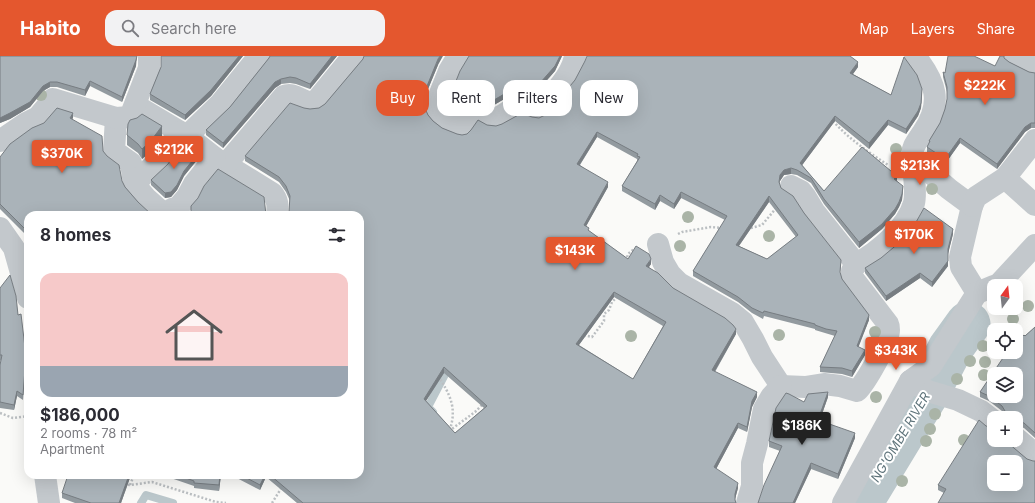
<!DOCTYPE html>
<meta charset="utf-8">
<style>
body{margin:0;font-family:Inter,sans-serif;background:#f2f2f3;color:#2b2b33;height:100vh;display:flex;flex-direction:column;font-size:15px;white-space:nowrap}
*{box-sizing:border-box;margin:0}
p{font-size:13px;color:#7c7c81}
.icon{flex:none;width:22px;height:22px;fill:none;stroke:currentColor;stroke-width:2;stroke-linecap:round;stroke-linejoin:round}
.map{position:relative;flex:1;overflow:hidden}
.details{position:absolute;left:24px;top:155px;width:340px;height:268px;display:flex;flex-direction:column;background:#fff;border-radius:12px;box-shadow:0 4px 16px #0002}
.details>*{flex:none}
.guide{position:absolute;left:376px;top:24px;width:380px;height:36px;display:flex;gap:8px}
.needle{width:26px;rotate:15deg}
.buttons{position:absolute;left:987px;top:223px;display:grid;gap:8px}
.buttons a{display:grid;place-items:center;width:36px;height:36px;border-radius:8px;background:#fff;box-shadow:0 4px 16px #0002;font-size:20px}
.price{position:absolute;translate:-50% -34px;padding:0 9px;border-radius:4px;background:#e4572e;color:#fff;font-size:13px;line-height:26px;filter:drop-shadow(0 1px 2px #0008)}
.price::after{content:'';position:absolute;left:50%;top:24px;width:12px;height:9px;margin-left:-6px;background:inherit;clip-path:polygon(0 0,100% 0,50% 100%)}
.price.selected{background:#222;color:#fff}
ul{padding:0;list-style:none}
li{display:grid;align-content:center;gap:8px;height:212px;padding:0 16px}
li+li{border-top:1px solid #e1e1e2}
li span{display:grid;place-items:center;height:124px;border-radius:12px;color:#555}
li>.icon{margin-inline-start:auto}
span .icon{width:72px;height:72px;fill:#fffc;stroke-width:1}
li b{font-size:17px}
h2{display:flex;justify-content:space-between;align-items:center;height:48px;padding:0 16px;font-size:17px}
.pill{padding:0 14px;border-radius:12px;background:#fff;box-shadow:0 4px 16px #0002;font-size:14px;line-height:36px}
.pill.selected{background:#e4572e;color:#fff}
header{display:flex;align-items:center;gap:24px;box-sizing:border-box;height:56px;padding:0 20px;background:#e4572e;color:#fff}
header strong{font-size:19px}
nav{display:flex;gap:22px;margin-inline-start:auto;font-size:14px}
.search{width:280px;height:36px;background:#f2f2f3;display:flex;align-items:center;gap:10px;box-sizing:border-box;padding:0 14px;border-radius:12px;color:#7c7c81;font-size:15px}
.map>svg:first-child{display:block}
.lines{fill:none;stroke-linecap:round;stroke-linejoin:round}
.stream{stroke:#bbc7cb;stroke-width:8}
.river{stroke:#bbc7cb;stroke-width:45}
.path{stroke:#bbbfc2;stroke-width:2.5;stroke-dasharray:2 2;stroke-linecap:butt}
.minor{stroke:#c3c8cc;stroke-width:22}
.tree{fill:#aab4a7}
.wall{fill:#929a9f;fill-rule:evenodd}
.shaded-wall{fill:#777d82}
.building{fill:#aab3b9;stroke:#777d82;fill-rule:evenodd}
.labels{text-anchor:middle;stroke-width:4;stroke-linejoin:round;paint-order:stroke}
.water-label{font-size:13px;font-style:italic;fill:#60757c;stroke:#fff}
</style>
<header>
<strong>Habito</strong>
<div class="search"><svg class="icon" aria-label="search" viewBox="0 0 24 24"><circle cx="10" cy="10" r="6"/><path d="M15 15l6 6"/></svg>Search here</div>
<nav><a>Map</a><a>Layers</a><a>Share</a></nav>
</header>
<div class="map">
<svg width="1035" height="447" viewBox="0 0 1035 447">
<rect width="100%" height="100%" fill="#fafaf8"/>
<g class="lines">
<g class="stream">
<polyline points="433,356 428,351 450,309"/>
<polyline points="141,447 146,439 173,447"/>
</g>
<polyline class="river" points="860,447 928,335 950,293 968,268"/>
<g class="path">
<path d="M 833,65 C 849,83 868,96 888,109"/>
<polyline points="747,173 762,169 777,151"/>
<polyline points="678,178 682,176 711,171 722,172"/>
<polyline points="626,205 628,198 634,193"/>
<polyline points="584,279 592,281 604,265 604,258 609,254 612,246 617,241"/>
<path d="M 438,320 C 450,338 457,352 450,373"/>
<polyline points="0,357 13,362 28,360"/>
<polyline points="449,375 475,356 483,348"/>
<polyline points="124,428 130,429 152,426 216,446 226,447"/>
<polyline points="130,429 134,419"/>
<polyline points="272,447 282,431"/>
</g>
<g class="minor">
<path d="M 458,0 L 449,15 L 435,50 C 437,62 450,68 461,72 L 473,55 L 480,56 L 493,63 C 504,61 512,49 524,50 C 528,51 533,54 536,55 C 550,42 572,19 575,0"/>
<path d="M 915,0 C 936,26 943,47 923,76 C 918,84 911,91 912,101 L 949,133 L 972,150 L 960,201 L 961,211 L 977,237"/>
<polyline points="1015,0 1035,10"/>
<path d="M 130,61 L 140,52 L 187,80 L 215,102 L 272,137 C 278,144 278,149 277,159"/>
<polyline points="116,62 114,95 131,107 134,128 146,142 164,158 172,153 175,155"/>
<polyline points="187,80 220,48 259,0"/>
<polyline points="0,85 26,67 38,61 53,43 116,62 130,61 149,12 149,0"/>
<path d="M 226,108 L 284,40 C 296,35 304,50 316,45 L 353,0"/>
<polyline points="1005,122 1035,84"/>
<polyline points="134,128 159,104 180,76"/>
<polyline points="972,150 976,141 1005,122 1035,149"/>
<polyline points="179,159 175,155 187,141 194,128 215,102"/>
<polyline points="0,172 14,192 28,242"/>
<polyline points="658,188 663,206 670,218 679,227 732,257 743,266 753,283 762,301 781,330"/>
<path d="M 856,208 C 878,196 907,172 914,147 C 917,135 913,113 912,101"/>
<polyline points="995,230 998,229 1035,189"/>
<polyline points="910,325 928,335 958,344 981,355 994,365"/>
<path d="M 781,330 L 805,331 L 824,328 L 840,330 L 857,335 C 866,326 889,286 889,274 C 889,272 889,270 888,268 L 852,221 L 852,215 L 856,208 L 814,155 L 805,140 L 801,135 L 791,130"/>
<polyline points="1016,382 1035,398"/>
<polyline points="45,419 49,447"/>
<polyline points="747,447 752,430 752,407 757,388 764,353 771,341 781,330"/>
<polyline points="843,447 910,325 931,310 977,237 994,230"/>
</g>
</g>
<g class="tree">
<circle cx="41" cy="39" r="6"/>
<circle cx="896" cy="93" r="6"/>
<circle cx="932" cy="133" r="6"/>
<circle cx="688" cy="161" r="6"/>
<circle cx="769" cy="180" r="6"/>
<circle cx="680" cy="190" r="6"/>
<circle cx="1028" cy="250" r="6"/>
<circle cx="1013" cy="263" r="6"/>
<circle cx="875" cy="276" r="6"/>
<circle cx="779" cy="279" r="6"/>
<circle cx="631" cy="280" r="6"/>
<circle cx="983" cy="290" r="6"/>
<circle cx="970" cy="305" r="6"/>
<circle cx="985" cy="306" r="6"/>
<circle cx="984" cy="319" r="6"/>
<circle cx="957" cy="323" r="6"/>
<circle cx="876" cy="341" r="6"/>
<circle cx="935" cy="358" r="6"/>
<circle cx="930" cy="373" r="6"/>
<circle cx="964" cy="384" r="6"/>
<circle cx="926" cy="385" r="6"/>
<circle cx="902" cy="425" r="6"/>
</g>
<g class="wall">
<polygon points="0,0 136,10 122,46 90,30 85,40 57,31 50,31 43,35 30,51 10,63 0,67"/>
<polygon points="161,0 243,0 211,40 185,64 150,44 150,38 161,11"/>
<polygon points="337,0 310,33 296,28 290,27 281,28 275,32 223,92 206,79 206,74 230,51 269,2"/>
<polygon points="469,0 562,0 555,15 533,40 524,38 516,38 506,42 494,49 482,44 468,43 463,48 457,57 448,50 448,45"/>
<polygon points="1004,2 1009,6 1029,16 1035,17 1035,72 1031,72 1025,76 997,113 960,87 945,108 927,96 927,91 929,87 929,85 940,67 945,53 947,44 947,36 943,21 943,16 945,17 995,10"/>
<path d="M 363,3 L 438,9 L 423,45 L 423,49 L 428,59 L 433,65 L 442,72 L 457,78 L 462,79 L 467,78 L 487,69 L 496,70 L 532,61 L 539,62 L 858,11 L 853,18 L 891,39 L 922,39 L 921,52 L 918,60 L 906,78 L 888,69 L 869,93 L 835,65 L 802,109 L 824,135 L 897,125 L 903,136 L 902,144 L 899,151 L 895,158 L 882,173 L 859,192 L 824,148 L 811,127 L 797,119 L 791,118 L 784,119 L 780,125 L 779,128 L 781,132 L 804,157 L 841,209 L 840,217 L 842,223 L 869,264 L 858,291 L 865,299 L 852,321 L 842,318 L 820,316 L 820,311 L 835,280 L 815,274 L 815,273 L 764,260 L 763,263 L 752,257 L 738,246 L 693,220 L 693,215 L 725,164 L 681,142 L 674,153 L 660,145 L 655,154 L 622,135 L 622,130 L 637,105 L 637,103 L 597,81 L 580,109 L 608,131 L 586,170 L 589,175 L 628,203 L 651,208 L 649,211 L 673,232 L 736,278 L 715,316 L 757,341 L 752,351 L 747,376 L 738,372 L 716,413 L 738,432 L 735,443 L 736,447 L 297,447 L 266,421 L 260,434 L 231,419 L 360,419 L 360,159 L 289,155 L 290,145 L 286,136 L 279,126 L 245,105 L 245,100 L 304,52 L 310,53 L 319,52 L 325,48 ZM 769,146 L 796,181 L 767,203 L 739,190 ZM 614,241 L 663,270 L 633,323 L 579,289 ZM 444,317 L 484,352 L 455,377 L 426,345 Z"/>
<polygon points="73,62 72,63 103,95 122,125 125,131 138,146 28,159 28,181 0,153 0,101"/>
<polygon points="127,79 162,80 150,96 142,103 138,97 127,89"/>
<polygon points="197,104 184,120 177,134 171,141 165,142 151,129 151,124"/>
<polygon points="953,178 948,197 948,210 932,231 920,222 886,245 865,217 865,212"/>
<polygon points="0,232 18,259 26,306 23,344 17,340 14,354 0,352 0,309 1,304 0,305"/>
<polygon points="1035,271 1035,382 1024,372 1018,370 1016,370 1016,362 1006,362 1005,360 1002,355 989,345 980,341 980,336 1025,280"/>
<polygon points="828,341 820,364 855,382 838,423 811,413 795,447 758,447 780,395 769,391 769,385 804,346"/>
<polygon points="986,370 993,372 944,437 938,434 938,429"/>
<polygon points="131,419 121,447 75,447 62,442 62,437"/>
<polygon points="162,419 221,419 219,435 194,432 194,430"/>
</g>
<g class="shaded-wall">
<polygon points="137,0 136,10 122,46 122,41"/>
<polygon points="239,0 243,0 211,40 185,64 185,59"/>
<polygon points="332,0 337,0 310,33 310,28"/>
<polygon points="440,0 443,0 438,9 423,45 423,40 438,3"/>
<polygon points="560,0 562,0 555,15 533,40 533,35"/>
<polygon points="858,6 858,11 850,22 850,17"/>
<polygon points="281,23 281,28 275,32 223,92 223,87 275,26"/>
<polygon points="90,25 90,30 85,40 85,34"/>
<polygon points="50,26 50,31 43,35 30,51 10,63 0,67 0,62 43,30"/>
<polygon points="516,33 516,38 506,42 494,49 494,44 506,37"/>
<polygon points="922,33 921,52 918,60 906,78 906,73"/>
<polygon points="468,38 468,43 463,48 457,57 457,51 463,42"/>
<polygon points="73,57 73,62 70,67 70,62"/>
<polygon points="835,60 835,65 800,112 800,107"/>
<polygon points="888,64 888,69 869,93 869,87"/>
<polygon points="1031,67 1031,72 1025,76 997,113 997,108 1025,71"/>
<polygon points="162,70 162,80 150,96 142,103 142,93"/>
<polygon points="597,76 597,81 577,113 577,108"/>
<polygon points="960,82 960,87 945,108 945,103"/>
<polygon points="197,99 197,104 184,120 177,134 171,141 165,142 165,137"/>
<polygon points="791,112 791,118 784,119 780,125 779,131 780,119 784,114"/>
<polygon points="897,120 897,125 894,129 894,123"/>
<polygon points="608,126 608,131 584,174 584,169"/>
<polygon points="903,130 902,144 899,151 895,158 882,173 859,192 859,186"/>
<polygon points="681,136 681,142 674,153 674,148"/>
<polygon points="660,139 660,145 655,154 655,148"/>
<polygon points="769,140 769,146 736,194 736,189"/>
<polygon points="953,173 953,178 948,198 948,193"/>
<polygon points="651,203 651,208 646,215 646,210"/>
<polygon points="948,205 948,210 932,231 932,226"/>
<polygon points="920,217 920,222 886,245 886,240"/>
<polygon points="614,236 614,241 576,293 576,288"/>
<polygon points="869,259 869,264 857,295 857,290"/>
<polygon points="736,273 736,278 712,320 712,314"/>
<polygon points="865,294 865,299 852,321 852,315"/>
<polygon points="444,311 444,317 424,348 424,343"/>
<polygon points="17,335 17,340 14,354 14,349"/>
<polygon points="757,336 757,341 752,351 747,376 747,371 752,345"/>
<polygon points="828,336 828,341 818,369 818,364"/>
<polygon points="738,367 738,372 714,417 714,411"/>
<polygon points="855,377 855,382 838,423 838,418"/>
<polygon points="811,407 811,413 795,447 793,447"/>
<polygon points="129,419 131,419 121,447 119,447"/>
<polygon points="220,419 221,419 219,435 219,429"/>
<polygon points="265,419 266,419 266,421 260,434 260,429"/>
<polygon points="738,427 738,432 735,443 735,438"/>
</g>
<g class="building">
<polygon points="0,0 137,0 136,4 122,41 90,25 85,34 57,26 50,26 43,30 30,46 10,57 0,62"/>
<polygon points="161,0 239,0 211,34 185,59 150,38 161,11"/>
<polygon points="270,0 332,0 310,28 296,22 290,21 281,23 275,26 223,87 206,74 230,51 269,2"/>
<path d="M 364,0 L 440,0 L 438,3 L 423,40 L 423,48 L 428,59 L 433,65 L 442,72 L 457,78 L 462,79 L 467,78 L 471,74 L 478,64 L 487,69 L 496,70 L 502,68 L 522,57 L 532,61 L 539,62 L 545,59 L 556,47 L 575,24 L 585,5 L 587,0 L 850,0 L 858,6 L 850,17 L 891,39 L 904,1 L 917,19 L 922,33 L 921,47 L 918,55 L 906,73 L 888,64 L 869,87 L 835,60 L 800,107 L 824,135 L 862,91 L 897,120 L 894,123 L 903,130 L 902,138 L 899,146 L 895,153 L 882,168 L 859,186 L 824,143 L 811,122 L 797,114 L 791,112 L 784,114 L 780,119 L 779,126 L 781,132 L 793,140 L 804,157 L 841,204 L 840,216 L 842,223 L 869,259 L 857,290 L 865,294 L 852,315 L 842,312 L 820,311 L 837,275 L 826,273 L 815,269 L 815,268 L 764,255 L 763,257 L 752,252 L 738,241 L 693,215 L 727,160 L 681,136 L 674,148 L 660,139 L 655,148 L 622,130 L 640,101 L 637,100 L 638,98 L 597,76 L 577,108 L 608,126 L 584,169 L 589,172 L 588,174 L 628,203 L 636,190 L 649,198 L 651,203 L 646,210 L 658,217 L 673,232 L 725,262 L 733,269 L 736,273 L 712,314 L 757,336 L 752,345 L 747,371 L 738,367 L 714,411 L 738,427 L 735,438 L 735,444 L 736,447 L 303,447 L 270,419 L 360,419 L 360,159 L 288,159 L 289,155 L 290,140 L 286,130 L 279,121 L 245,100 L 290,47 L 304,52 L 310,53 L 319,52 L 325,48 L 363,3 ZM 769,140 L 798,179 L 767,203 L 736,189 ZM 614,236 L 666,266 L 633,323 L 576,288 ZM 444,311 L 487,350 L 455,377 L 424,343 Z"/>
<polygon points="469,0 560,0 555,10 533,35 524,32 516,33 506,37 494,44 482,38 468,38 463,42 457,51 448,45 460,15"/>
<polygon points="948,0 974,0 995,10 1000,0 1004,0 1004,2 1009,6 1029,16 1035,17 1035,67 1031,67 1025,71 997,108 960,82 945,103 927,91 930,85 929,85 940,67 945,53 947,43 947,31 943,16 945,17"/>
<polygon points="57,52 73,57 70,62 102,80 103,95 107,100 119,109 122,125 125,131 138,146 152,159 28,159 28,176 0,148 0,101 10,88 32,72 44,67"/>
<polygon points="142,58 162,70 150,86 142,93 138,88 127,79 128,68 130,64 137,62"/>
<polygon points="183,88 197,99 184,115 177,129 171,136 165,137 151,124 168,108"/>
<polygon points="218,113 264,141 266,159 190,159 191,157 191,150 198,142 204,130"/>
<polygon points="924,152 953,173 948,193 948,205 932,226 920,217 886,240 865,212 881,202 900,186 915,168"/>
<polygon points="10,219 16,240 18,259 21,258 26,300 23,339 17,335 14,349 0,346 0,309 2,299 0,299 0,232"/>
<path d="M 1035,271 L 1035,377 L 1024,367 L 1018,365 L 1016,365 L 1016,362 L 1006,362 L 1005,355 L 1002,350 L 989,340 L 980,336 L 1007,296 L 1016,296 L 1016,286 L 1024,279 L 1025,280 ZM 994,318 L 1016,318 L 1016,340 L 994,340 Z"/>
<polygon points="828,336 818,364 855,377 838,418 811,407 793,447 758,447 764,429 782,390 769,385 776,352 786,337 789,338 804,346 808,338"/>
<path d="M 979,364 L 986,370 L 993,372 L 994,372 L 994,384 L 1006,384 L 1008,387 L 1027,403 L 1033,405 L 1035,405 L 1035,447 L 938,447 L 946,433 L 938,429 ZM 994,406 L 1016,406 L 1016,428 L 994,428 Z"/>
<polygon points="68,419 129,419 119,447 91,447 62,437"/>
<polygon points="178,419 220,419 219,429 194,427 194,425"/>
<polygon points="241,419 265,419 260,429"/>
</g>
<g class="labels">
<g class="water-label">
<text transform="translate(900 381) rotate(-59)" y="5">NG'OMBE RIVER</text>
</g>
</g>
</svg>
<div class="buttons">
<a><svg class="needle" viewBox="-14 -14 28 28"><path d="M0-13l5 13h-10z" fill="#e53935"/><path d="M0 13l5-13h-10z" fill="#7c7c81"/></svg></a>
<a><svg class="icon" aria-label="locate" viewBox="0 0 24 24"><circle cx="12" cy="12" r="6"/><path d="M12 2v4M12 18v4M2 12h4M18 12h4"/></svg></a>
<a><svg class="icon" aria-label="layers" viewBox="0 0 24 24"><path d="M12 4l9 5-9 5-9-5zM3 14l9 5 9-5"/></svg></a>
<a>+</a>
<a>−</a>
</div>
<b class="price" style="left:985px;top:50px">$222K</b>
<b class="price" style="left:174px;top:114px">$212K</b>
<b class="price" style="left:62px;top:118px">$370K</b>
<b class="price" style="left:920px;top:130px">$213K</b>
<b class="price" style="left:914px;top:199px">$170K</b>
<b class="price" style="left:575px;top:215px">$143K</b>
<b class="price" style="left:896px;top:315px">$343K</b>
<b class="price selected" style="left:802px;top:390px">$186K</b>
<div class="guide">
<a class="pill selected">Buy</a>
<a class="pill">Rent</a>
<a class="pill">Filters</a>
<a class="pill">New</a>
</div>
<section class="details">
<h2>8 homes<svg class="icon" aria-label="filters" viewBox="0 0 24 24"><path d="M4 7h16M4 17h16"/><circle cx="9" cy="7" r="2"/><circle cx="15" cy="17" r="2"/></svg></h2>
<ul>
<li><span style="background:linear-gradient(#f6c9c9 75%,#9aa5b1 0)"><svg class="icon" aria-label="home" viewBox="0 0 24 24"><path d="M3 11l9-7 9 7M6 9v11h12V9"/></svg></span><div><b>$186,000</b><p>2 rooms · 78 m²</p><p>Apartment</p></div></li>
</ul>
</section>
</div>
